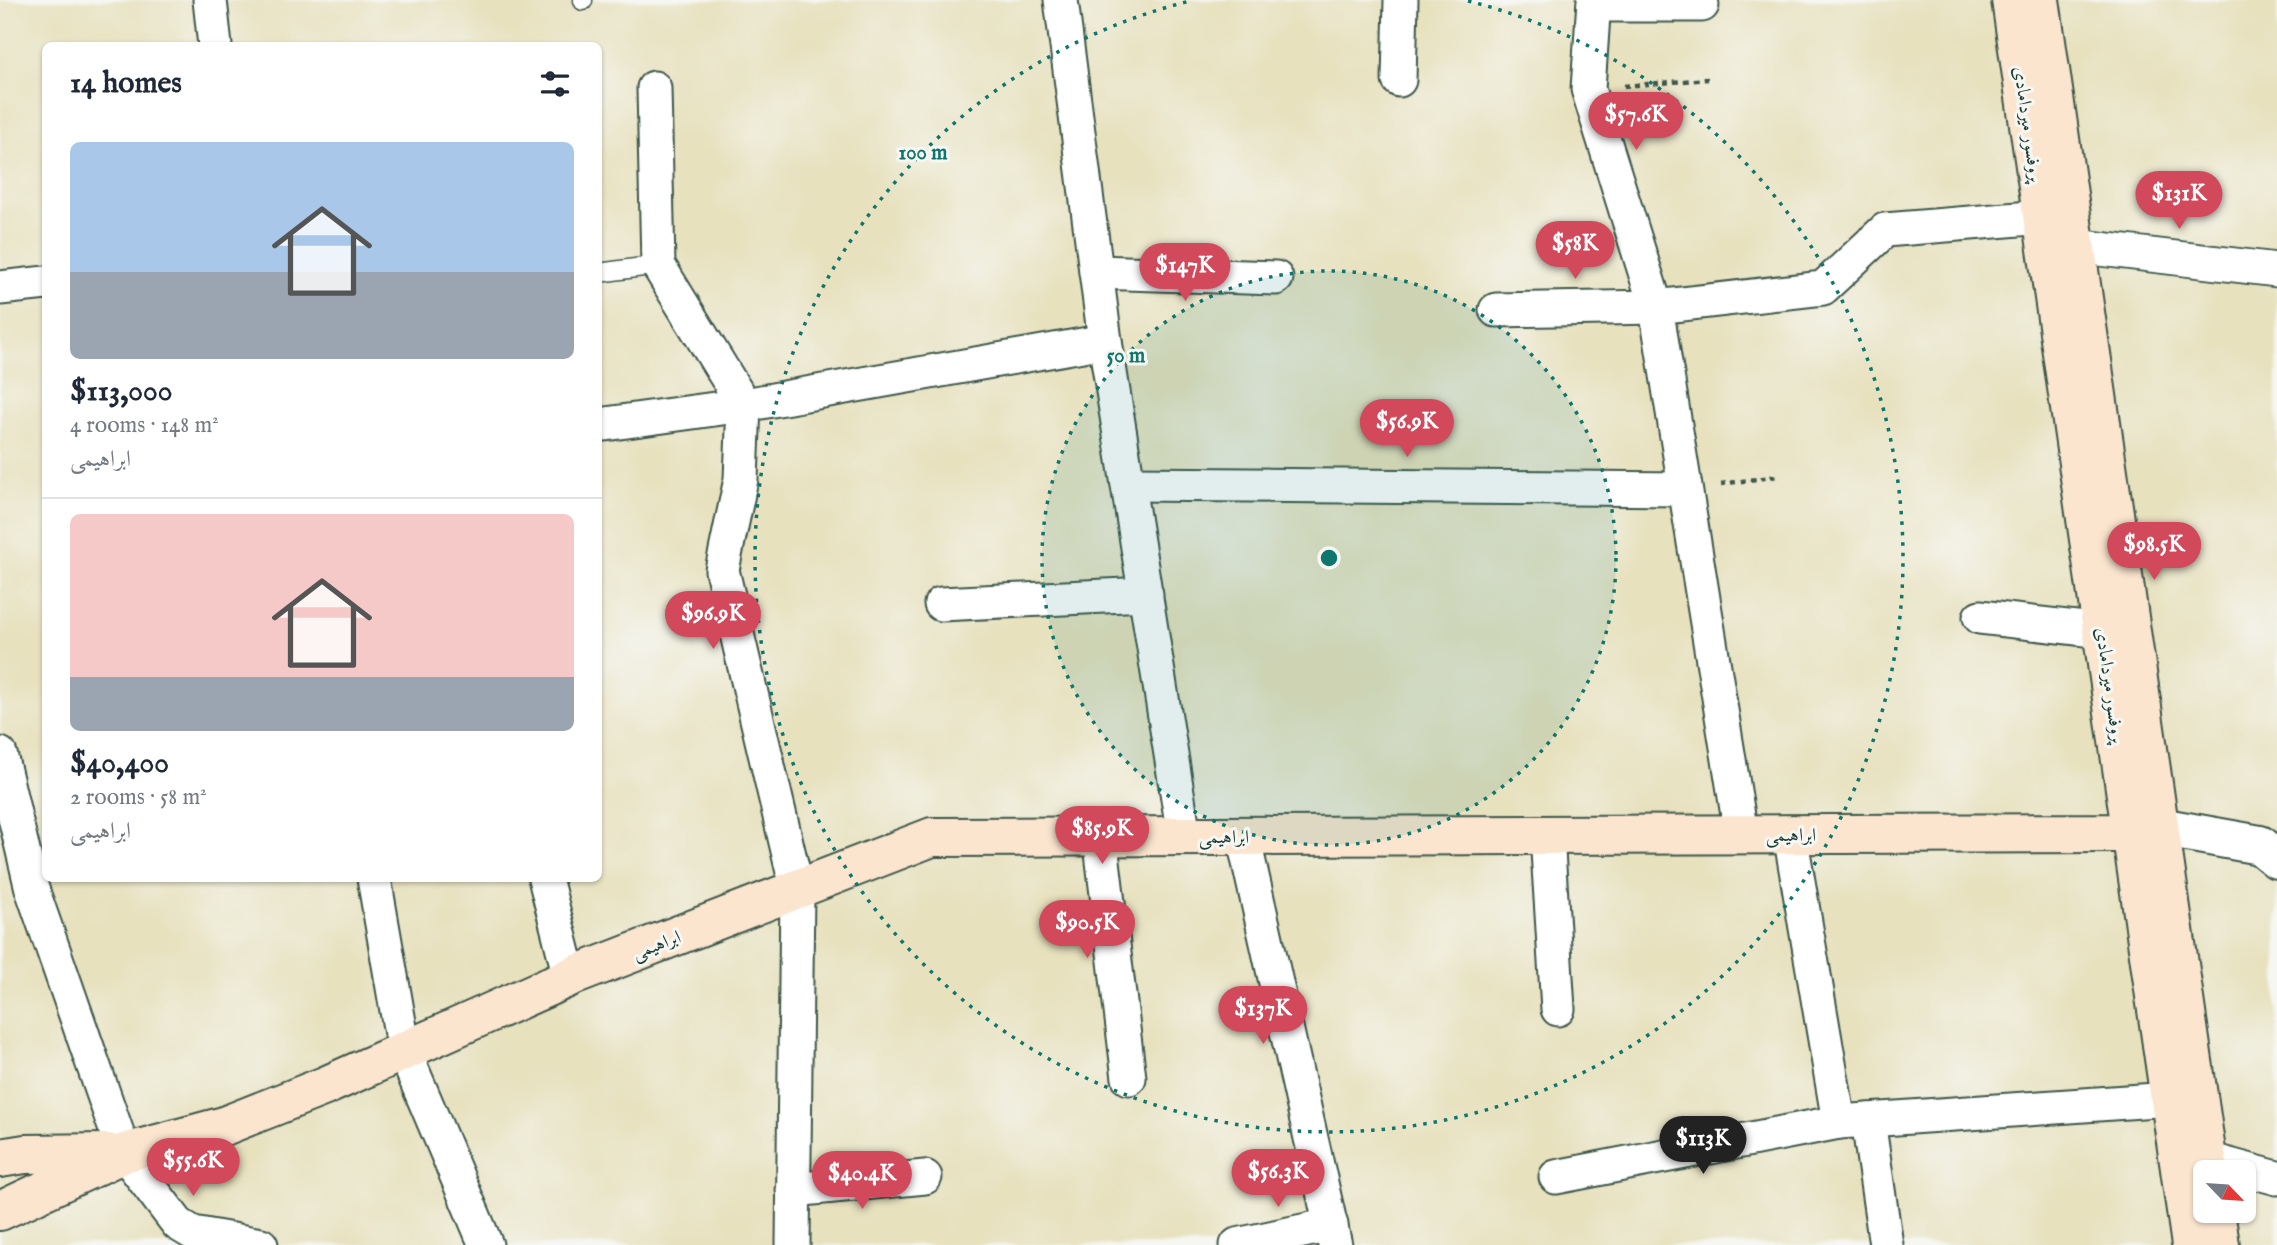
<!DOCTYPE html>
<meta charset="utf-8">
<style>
body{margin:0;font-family:"IM FELL English",Amiri,serif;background:#f2f2f3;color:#1f2937;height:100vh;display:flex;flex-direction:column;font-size:26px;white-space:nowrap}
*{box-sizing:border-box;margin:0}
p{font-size:23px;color:#747a83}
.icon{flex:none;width:38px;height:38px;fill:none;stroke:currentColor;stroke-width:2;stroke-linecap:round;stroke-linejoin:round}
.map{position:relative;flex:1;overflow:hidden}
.side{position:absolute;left:42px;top:42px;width:560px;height:840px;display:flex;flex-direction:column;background:#fff;border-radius:10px;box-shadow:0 2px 5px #0004}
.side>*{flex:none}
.needle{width:46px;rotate:115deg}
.buttons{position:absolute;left:2193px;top:1160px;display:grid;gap:14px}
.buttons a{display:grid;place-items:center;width:63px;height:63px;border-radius:10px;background:#fff;box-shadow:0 2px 5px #0004;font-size:35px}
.price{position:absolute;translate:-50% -60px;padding:0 16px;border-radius:24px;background:#d1495b;color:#fff;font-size:23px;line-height:46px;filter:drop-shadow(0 2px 4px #0008)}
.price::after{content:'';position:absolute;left:50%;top:42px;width:21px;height:16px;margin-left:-10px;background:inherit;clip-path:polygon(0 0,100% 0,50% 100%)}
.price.on{background:#222;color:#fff}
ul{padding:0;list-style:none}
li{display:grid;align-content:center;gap:14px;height:371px;padding:0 28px}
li+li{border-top:2px solid #e0e1e3}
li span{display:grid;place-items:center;height:217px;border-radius:10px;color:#555}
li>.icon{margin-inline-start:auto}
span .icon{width:126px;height:126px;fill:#fffc;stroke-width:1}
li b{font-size:30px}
h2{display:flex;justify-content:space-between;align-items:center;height:84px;padding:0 28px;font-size:30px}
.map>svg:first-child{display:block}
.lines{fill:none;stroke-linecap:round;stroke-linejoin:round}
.service-casing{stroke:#3d5649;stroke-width:21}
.minor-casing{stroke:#3d5649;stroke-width:37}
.tertiary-casing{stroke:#3d5649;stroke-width:42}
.secondary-casing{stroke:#3d5649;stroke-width:42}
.path{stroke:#3d5649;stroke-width:4.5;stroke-dasharray:5 5;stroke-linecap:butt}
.service{stroke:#fff;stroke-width:18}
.minor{stroke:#fff;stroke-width:33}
.tertiary{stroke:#fff;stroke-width:38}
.secondary{stroke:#fbe5cf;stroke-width:38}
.ring{fill:none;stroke:#0f766e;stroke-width:3.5;stroke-dasharray:3.5 7}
.labels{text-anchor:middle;stroke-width:6;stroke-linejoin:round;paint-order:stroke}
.street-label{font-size:19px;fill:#1f3d34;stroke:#f6f6f2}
.centre{fill:#0f766e;stroke:#f6f6f2;stroke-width:3.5}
.ring-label{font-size:21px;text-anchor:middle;font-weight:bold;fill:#0f766e;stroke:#f6f6f2;stroke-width:6;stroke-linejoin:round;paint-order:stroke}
</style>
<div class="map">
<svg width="2277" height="1245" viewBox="0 0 2277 1245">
<rect width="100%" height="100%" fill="#f6f6f2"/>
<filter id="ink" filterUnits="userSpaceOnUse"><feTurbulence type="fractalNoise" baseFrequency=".0143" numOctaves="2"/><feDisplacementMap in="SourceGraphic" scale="14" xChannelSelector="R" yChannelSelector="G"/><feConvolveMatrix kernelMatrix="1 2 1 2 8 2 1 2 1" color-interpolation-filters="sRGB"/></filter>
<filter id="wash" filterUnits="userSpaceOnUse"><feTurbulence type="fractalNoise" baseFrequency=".00686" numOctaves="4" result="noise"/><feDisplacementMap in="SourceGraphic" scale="28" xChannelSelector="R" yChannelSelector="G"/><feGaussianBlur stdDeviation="1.57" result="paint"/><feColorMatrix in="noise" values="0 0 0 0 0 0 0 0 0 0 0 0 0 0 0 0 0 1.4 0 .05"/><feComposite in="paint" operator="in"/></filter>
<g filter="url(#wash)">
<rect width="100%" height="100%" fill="#e7e1be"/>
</g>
<g filter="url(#ink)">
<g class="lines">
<g class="service-casing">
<g id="service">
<polyline points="583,0 583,1"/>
<polyline points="598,273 658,265"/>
</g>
</g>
<g class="minor-casing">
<g id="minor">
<polyline points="210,0 215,46"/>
<polyline points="1061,0 1105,341 1184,836"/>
<polyline points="1594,5 1702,5"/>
<polyline points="1399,80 1401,0"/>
<polyline points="654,88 658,265 744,405 741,479 722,570 797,889 793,1245"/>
<polyline points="2075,246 2277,270"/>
<polyline points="1096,272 1276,278"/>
<polyline points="0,288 46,283"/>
<polyline points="1496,310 1656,307 1588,89 1594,0"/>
<polyline points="598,425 744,405 1105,341"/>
<polyline points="1128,484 1685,489"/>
<polyline points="941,604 1146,594"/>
<polyline points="1980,617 2103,631"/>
<polyline points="0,754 32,889 124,1153 178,1224 193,1233 261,1245"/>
<polyline points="1741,834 1656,307 1823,288 1885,230 2043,217"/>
<polyline points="1790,834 1839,1122 2170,1099"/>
<polyline points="1547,835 1558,1009"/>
<polyline points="1100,836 1129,1078"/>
<polyline points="1243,836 1335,1245"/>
<polyline points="374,878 404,1051 486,1245"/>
<polyline points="545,878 570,977"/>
<polyline points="1868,1120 1886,1245"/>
<polyline points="2207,1159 2277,1178"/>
<polyline points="1556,1177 1839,1122"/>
<polyline points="793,1190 925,1177"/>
<polyline points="1237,1245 1331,1225"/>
</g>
</g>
<g class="tertiary-casing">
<polyline id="tertiary" points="2159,827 2260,845 2277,859"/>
</g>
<g class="secondary-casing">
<g id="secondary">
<polyline points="2011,0 2191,1245"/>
<polyline points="2040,0 2209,1172"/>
<polyline points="0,1158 25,1154 108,1153"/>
<polyline points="0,1211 124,1153 224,1126 325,1086 570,977 932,837 2132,833 2159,827"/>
<polyline points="2215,1211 2220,1245"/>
</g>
</g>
<g class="path">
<polyline points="1624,86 1708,79"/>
<polyline points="1721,484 1778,476"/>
</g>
<use href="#service" class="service"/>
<use href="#minor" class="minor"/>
<use href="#tertiary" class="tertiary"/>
<use href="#secondary" class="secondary"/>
</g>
</g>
<circle cx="1329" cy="558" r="287" fill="#0f766e" fill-opacity=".12"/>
<g class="ring">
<circle cx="1329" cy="558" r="287"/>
<path d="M1468 1A574 574 0 1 1 1190 1"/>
</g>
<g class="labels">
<g class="street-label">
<text transform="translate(2029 124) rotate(82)" y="7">پروفسور میردامادی</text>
<text transform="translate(2111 685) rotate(82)" y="7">پروفسور میردامادی</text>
<text x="1791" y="841">ابراهیمی</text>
<text x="1224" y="843">ابراهیمی</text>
<text transform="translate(656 944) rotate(-21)" y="7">ابراهیمی</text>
</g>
</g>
<circle cx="1329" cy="558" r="10" class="centre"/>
<g class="ring-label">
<text x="923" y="159">100 m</text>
<text x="1126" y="362">50 m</text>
</g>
</svg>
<div class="buttons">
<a><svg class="needle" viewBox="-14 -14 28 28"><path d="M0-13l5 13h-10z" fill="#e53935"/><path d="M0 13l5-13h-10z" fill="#747a83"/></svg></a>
</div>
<b class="price" style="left:1636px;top:152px">$57.6K</b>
<b class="price" style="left:2179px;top:231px">$131K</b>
<b class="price" style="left:1575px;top:281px">$58K</b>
<b class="price" style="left:1185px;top:303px">$147K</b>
<b class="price" style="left:1407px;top:459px">$56.9K</b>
<b class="price" style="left:2154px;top:582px">$98.5K</b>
<b class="price" style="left:713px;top:651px">$96.9K</b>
<b class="price" style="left:1102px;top:866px">$85.9K</b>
<b class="price" style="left:1087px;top:960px">$90.5K</b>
<b class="price" style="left:1263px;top:1046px">$137K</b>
<b class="price on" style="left:1703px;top:1176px">$113K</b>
<b class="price" style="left:193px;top:1198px">$55.6K</b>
<b class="price" style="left:1278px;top:1209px">$56.3K</b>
<b class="price" style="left:862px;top:1211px">$40.4K</b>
<section class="side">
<h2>14 homes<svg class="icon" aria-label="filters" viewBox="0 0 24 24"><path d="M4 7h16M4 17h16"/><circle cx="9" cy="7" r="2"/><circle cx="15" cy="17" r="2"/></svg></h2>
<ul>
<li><span style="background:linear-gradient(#a9c7e8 60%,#9aa5b1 0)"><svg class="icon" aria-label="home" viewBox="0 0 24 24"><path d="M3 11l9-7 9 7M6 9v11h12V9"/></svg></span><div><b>$113,000</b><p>4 rooms · 148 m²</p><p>ابراهیمی</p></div></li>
<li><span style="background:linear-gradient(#f6c9c9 75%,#9aa5b1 0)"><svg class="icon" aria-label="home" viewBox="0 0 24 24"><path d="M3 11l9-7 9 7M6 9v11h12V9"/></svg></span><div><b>$40,400</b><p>2 rooms · 58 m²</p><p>ابراهیمی</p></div></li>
</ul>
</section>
</div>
